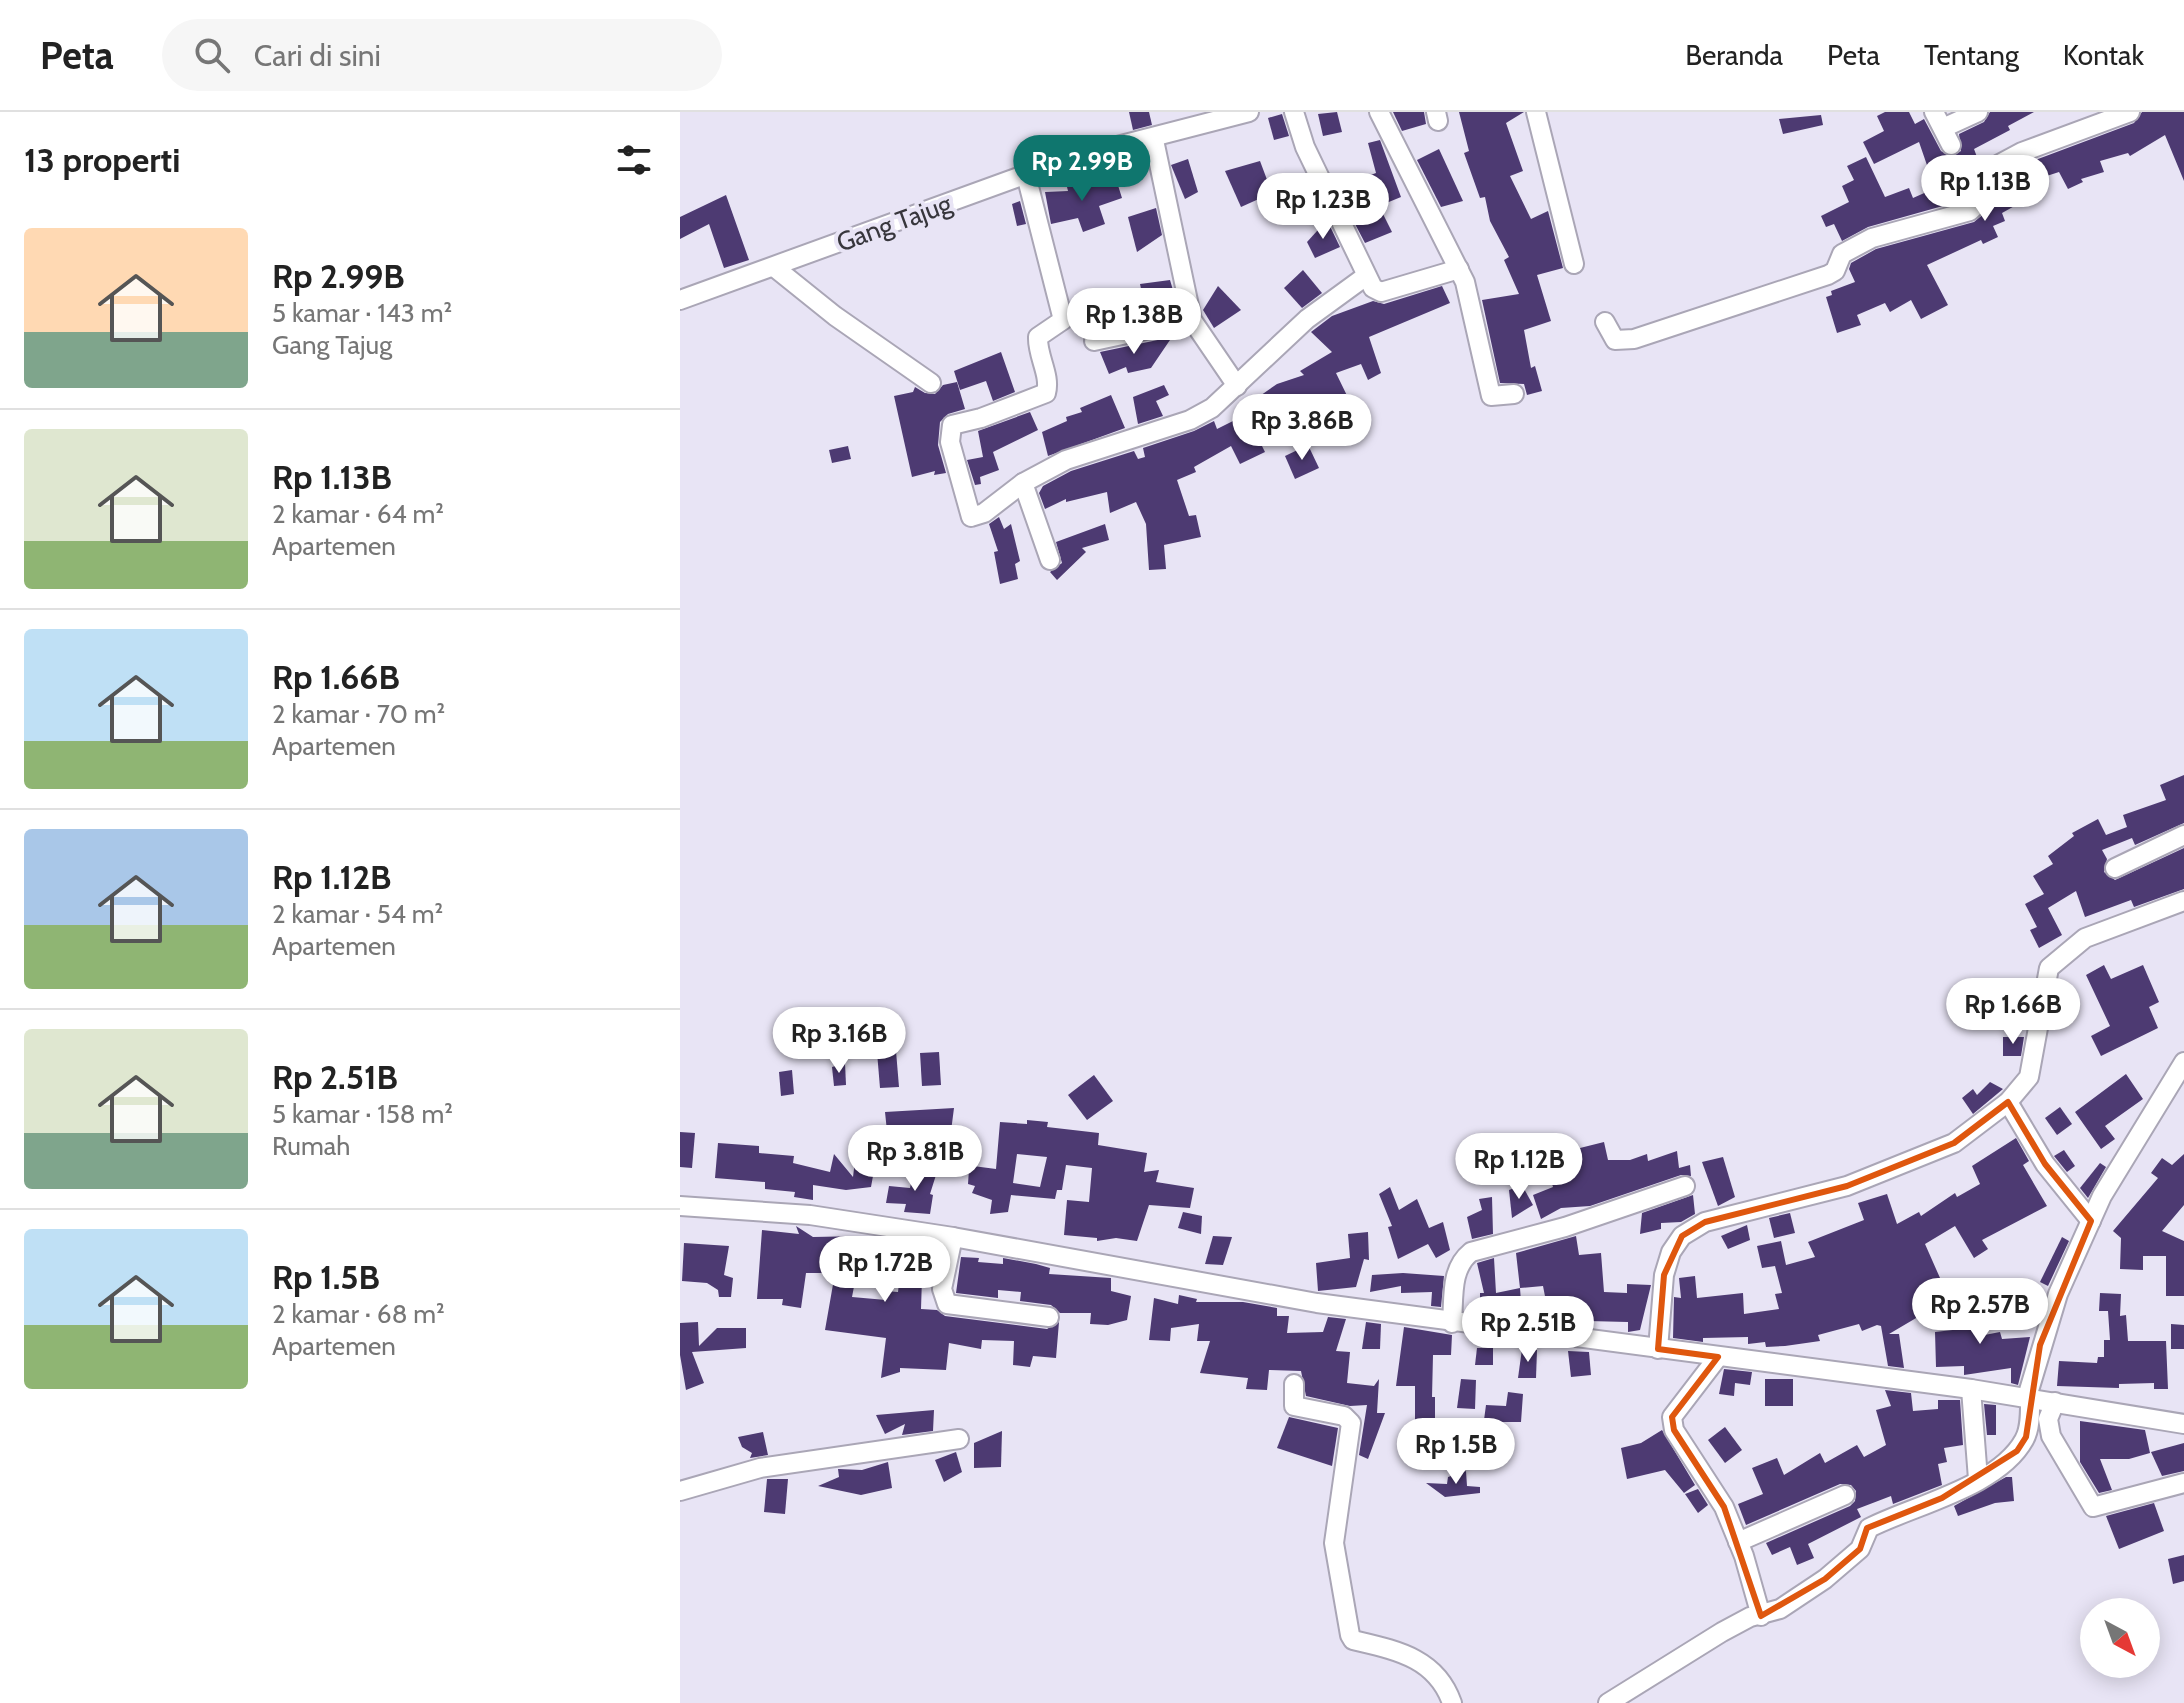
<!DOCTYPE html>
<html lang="id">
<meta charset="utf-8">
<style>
body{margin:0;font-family:Cabin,sans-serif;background:#f6f6f6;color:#222;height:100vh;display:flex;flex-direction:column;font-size:30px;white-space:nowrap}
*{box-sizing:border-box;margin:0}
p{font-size:26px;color:#767676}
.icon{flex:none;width:44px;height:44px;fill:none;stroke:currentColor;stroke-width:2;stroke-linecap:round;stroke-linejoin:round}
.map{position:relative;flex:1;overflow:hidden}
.details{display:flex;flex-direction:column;background:#fff;width:680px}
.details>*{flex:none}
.needle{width:52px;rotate:139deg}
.fabs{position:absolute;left:1400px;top:1486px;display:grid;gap:16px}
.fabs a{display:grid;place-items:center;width:80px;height:80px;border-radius:50%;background:#fff;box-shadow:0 4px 20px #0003;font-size:40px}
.price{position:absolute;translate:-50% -68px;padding:0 18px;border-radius:28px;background:#fff;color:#222;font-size:26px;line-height:52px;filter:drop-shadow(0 2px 4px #0008)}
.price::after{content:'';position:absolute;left:50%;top:48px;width:24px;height:18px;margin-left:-12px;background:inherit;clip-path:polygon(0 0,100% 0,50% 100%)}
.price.on{background:#0f766e;color:#fff}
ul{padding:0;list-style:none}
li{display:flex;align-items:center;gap:24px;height:200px;padding:0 24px}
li+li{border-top:2px solid #e0e0e0}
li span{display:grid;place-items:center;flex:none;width:224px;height:160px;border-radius:8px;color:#555}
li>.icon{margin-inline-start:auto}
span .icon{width:96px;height:96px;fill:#fffc;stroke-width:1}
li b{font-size:34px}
h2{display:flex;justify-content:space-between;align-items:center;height:96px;padding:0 24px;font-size:34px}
header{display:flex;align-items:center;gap:48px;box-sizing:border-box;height:112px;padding:0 40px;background:#fff;border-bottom:2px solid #e0e0e0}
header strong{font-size:38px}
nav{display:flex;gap:44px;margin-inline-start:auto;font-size:28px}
.search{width:560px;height:72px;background:#f6f6f6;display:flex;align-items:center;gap:20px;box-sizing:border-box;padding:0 28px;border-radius:44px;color:#767676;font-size:30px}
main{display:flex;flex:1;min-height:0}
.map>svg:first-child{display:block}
.building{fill:#4d3a72;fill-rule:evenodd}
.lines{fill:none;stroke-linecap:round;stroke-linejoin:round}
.street-casing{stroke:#aaa6b6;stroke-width:22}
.street{stroke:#fff;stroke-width:18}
.marked{fill:none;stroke:#df570e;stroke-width:6;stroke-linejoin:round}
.labels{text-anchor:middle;stroke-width:8;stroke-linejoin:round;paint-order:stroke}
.street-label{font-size:26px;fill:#37363c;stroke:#e8e4f5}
</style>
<header>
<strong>Peta</strong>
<div class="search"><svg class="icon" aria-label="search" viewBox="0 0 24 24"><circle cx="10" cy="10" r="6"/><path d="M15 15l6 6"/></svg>Cari di sini</div>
<nav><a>Beranda</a><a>Peta</a><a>Tentang</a><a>Kontak</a></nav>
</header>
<main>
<section class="details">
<h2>13 properti<svg class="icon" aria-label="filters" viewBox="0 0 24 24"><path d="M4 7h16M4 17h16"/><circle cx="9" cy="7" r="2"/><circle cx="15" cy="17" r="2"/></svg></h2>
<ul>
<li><span style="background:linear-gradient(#ffd9b3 65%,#7fa58c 0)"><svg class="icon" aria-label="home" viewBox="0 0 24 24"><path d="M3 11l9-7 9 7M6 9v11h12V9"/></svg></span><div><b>Rp 2.99B</b><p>5 kamar · 143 m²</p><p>Gang Tajug</p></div></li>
<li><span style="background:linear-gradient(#dfe7d0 70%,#8fb573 0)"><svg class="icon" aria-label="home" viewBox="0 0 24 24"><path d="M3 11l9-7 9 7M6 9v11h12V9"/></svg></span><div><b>Rp 1.13B</b><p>2 kamar · 64 m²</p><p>Apartemen</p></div></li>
<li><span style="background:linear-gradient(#bfe0f5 70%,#8fb573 0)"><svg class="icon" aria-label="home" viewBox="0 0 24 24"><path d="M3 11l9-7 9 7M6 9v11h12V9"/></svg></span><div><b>Rp 1.66B</b><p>2 kamar · 70 m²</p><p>Apartemen</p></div></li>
<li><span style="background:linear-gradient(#a9c7e8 60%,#8fb573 0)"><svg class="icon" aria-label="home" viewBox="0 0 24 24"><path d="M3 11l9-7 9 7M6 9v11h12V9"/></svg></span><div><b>Rp 1.12B</b><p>2 kamar · 54 m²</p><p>Apartemen</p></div></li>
<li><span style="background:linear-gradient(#dfe7d0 65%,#7fa58c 0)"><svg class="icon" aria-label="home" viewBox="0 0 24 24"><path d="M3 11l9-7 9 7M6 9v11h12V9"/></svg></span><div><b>Rp 2.51B</b><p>5 kamar · 158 m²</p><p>Rumah</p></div></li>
<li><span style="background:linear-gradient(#bfe0f5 60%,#8fb573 0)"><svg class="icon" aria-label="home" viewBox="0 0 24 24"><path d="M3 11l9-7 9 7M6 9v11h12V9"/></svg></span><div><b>Rp 1.5B</b><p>2 kamar · 68 m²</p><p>Apartemen</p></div></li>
</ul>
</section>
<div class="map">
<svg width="1504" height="1591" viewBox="0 0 1504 1591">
<rect width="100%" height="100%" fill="#e8e4f5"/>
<g class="building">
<polygon points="449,0 469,0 472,13 453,18"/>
<polygon points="657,0 662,20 643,24 638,2"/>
<polygon points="713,0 744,0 746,12 722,19"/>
<polygon points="779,0 844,0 826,11 843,59 830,64 851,107 868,99 883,156 857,163 871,209 844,218 851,256 855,254 862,279 847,283 844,272 820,271 802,188 839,182 824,148 829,145 810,109 805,85 800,86 784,41 789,39"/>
<polygon points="1205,0 1229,0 1235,12 1244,7 1261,39 1271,45 1281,39 1279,22 1304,10 1310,0 1354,0 1328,14 1330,18 1294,37 1297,45 1284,51 1293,77 1284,88 1188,115 1162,129 1154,112 1146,115 1141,104 1169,90 1162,74 1174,68 1167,54 1186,45 1205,85 1229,76 1233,86 1260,74 1249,59 1239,30 1194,52 1183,30 1204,19 1197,4"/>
<polygon points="1462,0 1504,0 1504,69 1485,23 1450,44 1448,41 1420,49 1424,60 1401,67 1403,70 1388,77 1379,60 1339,73 1347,87 1322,101 1325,109 1313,114 1318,125 1303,132 1301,128 1247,153 1268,193 1241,207 1231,188 1210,200 1205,191 1177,203 1181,213 1157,221 1146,185 1152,183 1151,179 1175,170 1169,157 1171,151 1196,137 1294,110 1312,95 1322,64 1347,51 1454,11"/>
<polygon points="602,2 609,24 594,28 588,6"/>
<polygon points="1141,3 1143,13 1103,22 1099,7"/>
<polygon points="700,28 721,85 699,94 712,120 685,131 674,110 669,84 692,72 688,64 696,61 688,31"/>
<polygon points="759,37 783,89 761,95 737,48"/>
<polygon points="508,47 518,80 505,87 491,53"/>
<polygon points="580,49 592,81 561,95 545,59"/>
<polygon points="409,67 412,75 436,67 442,86 419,94 425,112 403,120 398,106 371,112 365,80 388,79 387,75"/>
<polygon points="46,83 69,148 44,156 29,112 0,127 0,105"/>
<polygon points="340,89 346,112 337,114 332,92"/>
<polygon points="476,96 482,123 457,140 448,105"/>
<polygon points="647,108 660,135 635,146 627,130"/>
<polygon points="623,158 642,181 622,196 604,176"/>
<polygon points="490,168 495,185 480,188 484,202 399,223 395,198 436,195 437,200 463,186 460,172"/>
<polygon points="538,174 561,198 534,216 523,198"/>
<polygon points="762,174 770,191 689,225 701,261 688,268 681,252 656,261 674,298 649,308 654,320 631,331 611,295 572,314 585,340 560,352 551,334 514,355 516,360 497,368 509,404 516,403 521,425 484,433 486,457 469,458 466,412 456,390 430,401 427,380 386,390 386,387 365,397 359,381 363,374 391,359 454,339 458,347 465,345 463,336 514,319 534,309 537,317 567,302 561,297 597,272 624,263 620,259 652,240 631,220 652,204 693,189 704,192"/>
<polygon points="492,225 471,256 448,261 446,255 429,262 420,240"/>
<polygon points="321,240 335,280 313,289 306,269 280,278 274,259"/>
<polygon points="277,270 285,297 268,302 260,310 258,333 266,361 254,363 255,359 232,365 214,284 233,280 235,275 245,281 255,282 263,273"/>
<polygon points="484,273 489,283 476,289 483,304 458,312 453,285"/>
<polygon points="431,283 445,316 368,344 362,320 387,309 386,305 402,300 400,296"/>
<polygon points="350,300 358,318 313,340 319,358 300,365 301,372 295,373 287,348 303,345 298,319"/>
<polygon points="628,333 639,356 615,367 605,344"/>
<polygon points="168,334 171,347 152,351 149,338"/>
<polygon points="319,405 324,417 331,412 340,449 335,452 338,467 320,472 314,440 318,439 309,412"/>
<polygon points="425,412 429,428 402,436 406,440 377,468 370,460 382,451 376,430"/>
<polygon points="1504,663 1504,711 1455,733 1452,726 1422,738 1427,747 1424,760 1435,768 1504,736 1504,777 1454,795 1451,788 1405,805 1396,779 1368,796 1382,823 1359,836 1350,818 1357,815 1345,792 1364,782 1353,764 1373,752 1368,744 1394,724 1392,721 1418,707 1426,723 1447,715 1443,703 1486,688 1480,673"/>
<polygon points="1424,853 1431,867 1463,853 1479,890 1469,895 1478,916 1421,944 1411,924 1430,914 1406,863"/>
<polygon points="214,915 219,975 200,976 195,916"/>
<polygon points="1323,925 1344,925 1341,944 1323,944"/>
<polygon points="259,940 261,973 242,974 240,941"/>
<polygon points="165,951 166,973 154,974 152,955"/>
<polygon points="112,958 114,982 101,984 99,960"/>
<polygon points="1446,962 1463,987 1425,1014 1435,1027 1421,1037 1395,1000"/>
<polygon points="414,963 433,989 407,1008 388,983"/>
<polygon points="1310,970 1323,977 1293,1002 1282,986 1293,977 1297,983"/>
<polygon points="1380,995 1392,1012 1377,1023 1365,1006"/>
<polygon points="274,996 270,1027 255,1029 235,1023 234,1030 208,1029 205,1000"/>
<path d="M 347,1008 L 368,1010 L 367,1015 L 419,1021 L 418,1033 L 467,1041 L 464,1060 L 479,1058 L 476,1070 L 514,1076 L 510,1096 L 469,1093 L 457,1129 L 436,1126 L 417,1129 L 417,1126 L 384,1123 L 387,1088 L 409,1090 L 412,1056 L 386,1053 L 382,1078 L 377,1078 L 375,1087 L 331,1083 L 328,1100 L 310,1102 L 312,1088 L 292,1081 L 295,1074 L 288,1072 L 289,1057 L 274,1057 L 272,1024 L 292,1023 L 293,1054 L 316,1057 L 320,1010 L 347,1012 ZM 337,1042 L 367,1045 L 360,1075 L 333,1071 Z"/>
<polygon points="0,1020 15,1021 12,1056 0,1055"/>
<polygon points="1336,1026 1349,1049 1343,1053 1367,1094 1302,1128 1308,1137 1294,1146 1275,1114 1245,1132 1264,1175 1270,1172 1277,1188 1249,1202 1248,1199 1209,1222 1219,1222 1224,1256 1208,1254 1201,1214 1197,1213 1182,1219 1179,1212 1138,1223 1140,1229 1105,1234 1086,1235 1085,1230 1068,1232 1068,1225 1023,1226 1023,1230 993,1226 994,1185 1001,1186 999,1166 1015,1164 1017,1186 1063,1181 1064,1202 1099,1197 1095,1182 1102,1181 1095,1154 1082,1156 1077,1134 1101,1129 1106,1153 1135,1145 1128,1130 1184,1108 1178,1091 1207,1082 1217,1112 1239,1100 1241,1104 1275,1081 1277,1085 1300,1072 1292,1054"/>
<polygon points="924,1030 928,1048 950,1048 967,1042 968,1049 997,1039 999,1056 1010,1053 1011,1064 1001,1063 910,1094 881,1096 861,1107 853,1083 873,1075 864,1045"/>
<polygon points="38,1031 79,1034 79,1041 114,1044 113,1051 150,1060 154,1042 173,1065 176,1041 191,1043 195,1053 191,1075 166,1078 133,1073 133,1088 114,1085 115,1080 85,1077 85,1070 35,1066"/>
<polygon points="787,1031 805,1032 803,1053 786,1054"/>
<polygon points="1384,1038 1395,1054 1387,1060 1374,1044"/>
<polygon points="1504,1042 1504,1093 1482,1119 1504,1129 1504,1184 1486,1184 1486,1144 1463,1144 1463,1158 1440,1157 1441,1126 1433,1119 1478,1066 1471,1061 1482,1046 1492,1053"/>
<polygon points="1043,1045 1055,1085 1038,1094 1022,1050"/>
<polygon points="1420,1051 1426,1055 1408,1086 1400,1076"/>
<polygon points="234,1056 256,1063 250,1082 253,1083 250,1102 224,1100 226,1092 206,1091 209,1074 230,1076"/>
<polygon points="842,1073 853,1093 832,1106 829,1078"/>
<polygon points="710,1075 719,1098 737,1087 749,1116 763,1110 770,1138 756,1146 748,1132 718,1147 708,1115 712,1114 699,1082"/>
<polygon points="1013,1083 1015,1102 1001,1110 981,1111 981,1117 960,1122 962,1101"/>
<polygon points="812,1085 813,1122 792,1127 787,1105 802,1098 799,1087"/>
<polygon points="503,1100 522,1104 521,1122 498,1116"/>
<polygon points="1110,1101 1115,1121 1094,1126 1089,1106"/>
<polygon points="1067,1113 1070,1128 1048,1137 1041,1124"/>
<polygon points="116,1114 133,1125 183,1124 180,1143 196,1146 192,1160 177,1159 172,1185 206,1188 206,1179 218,1180 223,1134 243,1136 241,1197 257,1198 265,1204 367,1217 379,1210 376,1246 353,1244 350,1255 333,1253 334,1229 302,1228 301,1237 269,1231 266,1258 220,1256 220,1260 201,1266 206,1226 145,1218 155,1161 126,1161 121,1196 102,1193 103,1187 77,1187 82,1118 119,1122"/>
<polygon points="688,1120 689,1148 684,1147 676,1175 638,1179 636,1151 670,1146 668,1122"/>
<polygon points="533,1124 552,1125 543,1153 525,1152"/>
<polygon points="896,1124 899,1143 921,1141 924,1180 947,1181 947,1172 971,1173 960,1218 948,1220 948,1210 908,1209 908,1214 870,1210 863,1174 840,1176 836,1141"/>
<polygon points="1382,1125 1389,1129 1368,1174 1360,1170"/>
<polygon points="4,1131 49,1134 44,1163 53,1166 51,1185 39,1185 38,1178 27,1171 2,1169"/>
<polygon points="281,1145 299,1146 298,1150 323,1152 323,1146 356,1152 370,1156 369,1162 431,1166 431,1179 451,1184 447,1208 428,1213 410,1212 411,1201 380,1201 371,1193 340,1189 341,1180 318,1178 318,1186 276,1181"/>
<polygon points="814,1146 816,1181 840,1176 842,1204 800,1200 800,1181 804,1181 797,1151"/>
<polygon points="723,1161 764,1164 761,1195 751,1194 752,1180 721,1181 721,1174 690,1180 692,1163"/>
<polygon points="1301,1179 1309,1192 1297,1199 1299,1224 1320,1220 1322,1227 1350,1225 1338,1273 1331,1271 1331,1256 1284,1263 1284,1254 1256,1255 1255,1220 1290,1216 1278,1193"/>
<polygon points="1420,1181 1441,1182 1440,1204 1446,1203 1448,1229 1486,1229 1488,1277 1474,1277 1474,1271 1439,1272 1439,1276 1377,1274 1379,1249 1417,1251 1418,1245 1424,1245 1424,1228 1430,1228 1428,1199 1419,1199"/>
<polygon points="499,1183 517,1187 516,1190 563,1190 597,1196 597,1204 609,1204 607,1221 643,1220 648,1205 666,1207 656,1239 670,1240 667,1271 694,1274 699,1267 697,1301 705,1301 688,1347 679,1343 687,1293 670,1294 626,1284 621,1259 589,1258 587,1278 566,1277 568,1266 520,1261 530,1229 517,1229 519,1212 491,1216 490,1229 469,1228 474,1186 498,1192"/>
<polygon points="18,1210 19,1234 37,1216 66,1216 66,1236 12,1240 24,1271 6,1278 0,1243 0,1211"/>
<polygon points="686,1210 701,1212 700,1237 682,1237"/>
<polygon points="1491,1212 1504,1213 1504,1237 1491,1237"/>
<polygon points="724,1215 772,1223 771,1243 753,1243 752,1285 755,1285 755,1307 735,1308 735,1274 716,1274"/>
<polygon points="797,1236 813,1236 813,1253 795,1253"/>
<polygon points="842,1237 857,1238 856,1266 838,1266"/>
<polygon points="888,1239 909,1240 911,1263 891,1265"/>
<polygon points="1044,1257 1072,1260 1070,1273 1055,1271 1054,1284 1039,1282"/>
<polygon points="781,1267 796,1268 795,1297 777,1296"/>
<rect x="1085" y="1267" width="28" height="27"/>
<polygon points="1205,1278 1231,1281 1233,1299 1258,1297 1258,1288 1280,1288 1283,1333 1264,1336 1267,1350 1258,1352 1262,1373 1213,1392 1211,1384 1177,1397 1181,1405 1128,1432 1134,1446 1117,1453 1110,1435 1092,1443 1086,1431 1170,1394 1175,1389 1176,1379 1171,1373 1160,1372 1066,1413 1058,1392 1083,1382 1072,1356 1097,1346 1104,1363 1140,1341 1145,1351 1177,1333 1184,1345 1206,1333 1196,1298 1211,1294"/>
<polygon points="828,1280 843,1282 841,1310 820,1310 820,1323 802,1323 806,1293 826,1294"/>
<polygon points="1304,1292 1316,1293 1316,1323 1307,1323"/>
<polygon points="254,1298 253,1319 222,1323 225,1312 205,1322 196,1303"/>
<polygon points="609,1305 658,1316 652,1354 597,1336"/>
<polygon points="1400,1309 1465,1318 1470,1341 1449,1347 1420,1347 1432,1378 1419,1381 1400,1350"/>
<polygon points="1045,1315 1062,1338 1045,1351 1028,1328"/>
<polygon points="982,1318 1015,1373 1004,1381 985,1358 947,1367 941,1336 961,1331"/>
<polygon points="322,1319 321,1355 294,1356 294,1331"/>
<polygon points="83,1320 88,1343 70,1346 72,1341 62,1335 58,1325"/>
<polygon points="1504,1331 1504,1359 1482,1364 1471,1340"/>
<polygon points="276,1340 282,1360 264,1370 255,1348"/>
<polygon points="208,1350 212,1376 181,1383 138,1374 159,1365 158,1357 182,1358"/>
<polygon points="786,1359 787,1374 800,1375 800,1381 765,1385 746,1371 767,1372 768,1365"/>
<polygon points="1326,1365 1332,1365 1334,1389 1315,1391 1278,1404 1274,1394"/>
<polygon points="87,1367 108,1367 105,1402 84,1400"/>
<polygon points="1018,1377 1028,1393 1018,1401 1005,1382"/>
<polygon points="1474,1391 1484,1419 1439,1437 1426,1404"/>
<polygon points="1504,1443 1504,1469 1493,1472 1488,1447"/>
</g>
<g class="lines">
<g class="street-casing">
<g id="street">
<polyline points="614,0 625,35 693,176 701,180 779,157"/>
<polyline points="699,0 785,170 811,284 834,282"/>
<polyline points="756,0 758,9"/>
<polyline points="856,0 894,152"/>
<polyline points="1254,0 1271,33"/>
<polyline points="1263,16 1298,0"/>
<polyline points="474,28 512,208 557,274"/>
<path d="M 346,63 L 383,208 L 358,225 C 357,244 371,263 366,281 L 301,306 L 272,313 L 270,330 L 291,405 L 304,401 L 343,371 L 386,348 L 510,308 L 532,296 L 627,207 L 686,164"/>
<polyline points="94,155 155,204 251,271"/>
<polyline points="0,188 391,46 569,0"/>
<polyline points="925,210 935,228 954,227 1148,163 1155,159 1162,142 1192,126 1290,99 1303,87 1309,63 1314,55 1342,40 1450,0"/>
<polyline points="414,229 512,208"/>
<polyline points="343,371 370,448"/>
<polyline points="1435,756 1504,723"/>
<polyline points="1328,990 1365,1052 1411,1109"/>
<polyline points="0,1094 130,1103 273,1125 637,1191 1291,1277 1504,1312"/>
<polyline points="273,1125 262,1177 267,1192 369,1205"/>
<path d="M 772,1211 C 774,1185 770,1157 791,1140 L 885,1115 L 1005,1074"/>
<polyline points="978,1237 984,1163 991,1140 1002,1124 1025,1110 1167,1074 1274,1031 1328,990 1349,965 1369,856 1405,826 1504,789"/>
<polyline points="1038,1245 992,1305 994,1318 1044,1395 1064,1444 1081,1504"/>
<path d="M 614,1272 L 614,1294 L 664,1304 L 671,1311 L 654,1431 L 670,1523 L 673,1528 C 715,1538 756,1545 772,1591"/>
<polyline points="1291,1277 1298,1367"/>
<polyline points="1347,1285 1378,1182 1422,1084 1504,950"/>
<polyline points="1375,1290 1368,1307 1371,1324 1413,1395 1504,1371"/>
<polyline points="0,1379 80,1356 279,1327"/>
<polyline points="1058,1430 1165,1383"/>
<path d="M 928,1591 L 1042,1520 L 1070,1505 L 1100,1497 L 1145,1467 L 1180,1437 L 1189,1416 C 1234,1393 1318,1375 1344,1328 C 1351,1316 1350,1298 1350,1285"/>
</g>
</g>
<use href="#street" class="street"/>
</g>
<path class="marked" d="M 1328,990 L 1365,1052 L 1411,1109 L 1360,1233 L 1346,1325 L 1337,1339 L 1262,1386 L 1187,1416 L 1180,1437 L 1145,1467 L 1081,1504 L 1044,1395 L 994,1318 L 992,1305 L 1038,1245 L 978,1237 L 984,1163 L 1002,1124 L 1025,1110 L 1167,1074 L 1274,1031 Z"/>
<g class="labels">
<g class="street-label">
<text transform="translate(214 111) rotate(-20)" y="9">Gang Tajug</text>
</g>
</g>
</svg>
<div class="fabs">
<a><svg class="needle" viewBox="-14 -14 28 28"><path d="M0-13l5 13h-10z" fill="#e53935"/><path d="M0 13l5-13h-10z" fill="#767676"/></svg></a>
</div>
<b class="price on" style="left:402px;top:91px">Rp 2.99B</b>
<b class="price" style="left:1305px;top:111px">Rp 1.13B</b>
<b class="price" style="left:643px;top:129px">Rp 1.23B</b>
<b class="price" style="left:454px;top:244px">Rp 1.38B</b>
<b class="price" style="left:622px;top:350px">Rp 3.86B</b>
<b class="price" style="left:1333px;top:934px">Rp 1.66B</b>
<b class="price" style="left:159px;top:963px">Rp 3.16B</b>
<b class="price" style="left:235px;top:1081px">Rp 3.81B</b>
<b class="price" style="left:839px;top:1089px">Rp 1.12B</b>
<b class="price" style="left:205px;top:1192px">Rp 1.72B</b>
<b class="price" style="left:1300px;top:1234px">Rp 2.57B</b>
<b class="price" style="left:848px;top:1252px">Rp 2.51B</b>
<b class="price" style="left:776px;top:1374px">Rp 1.5B</b>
</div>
</main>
